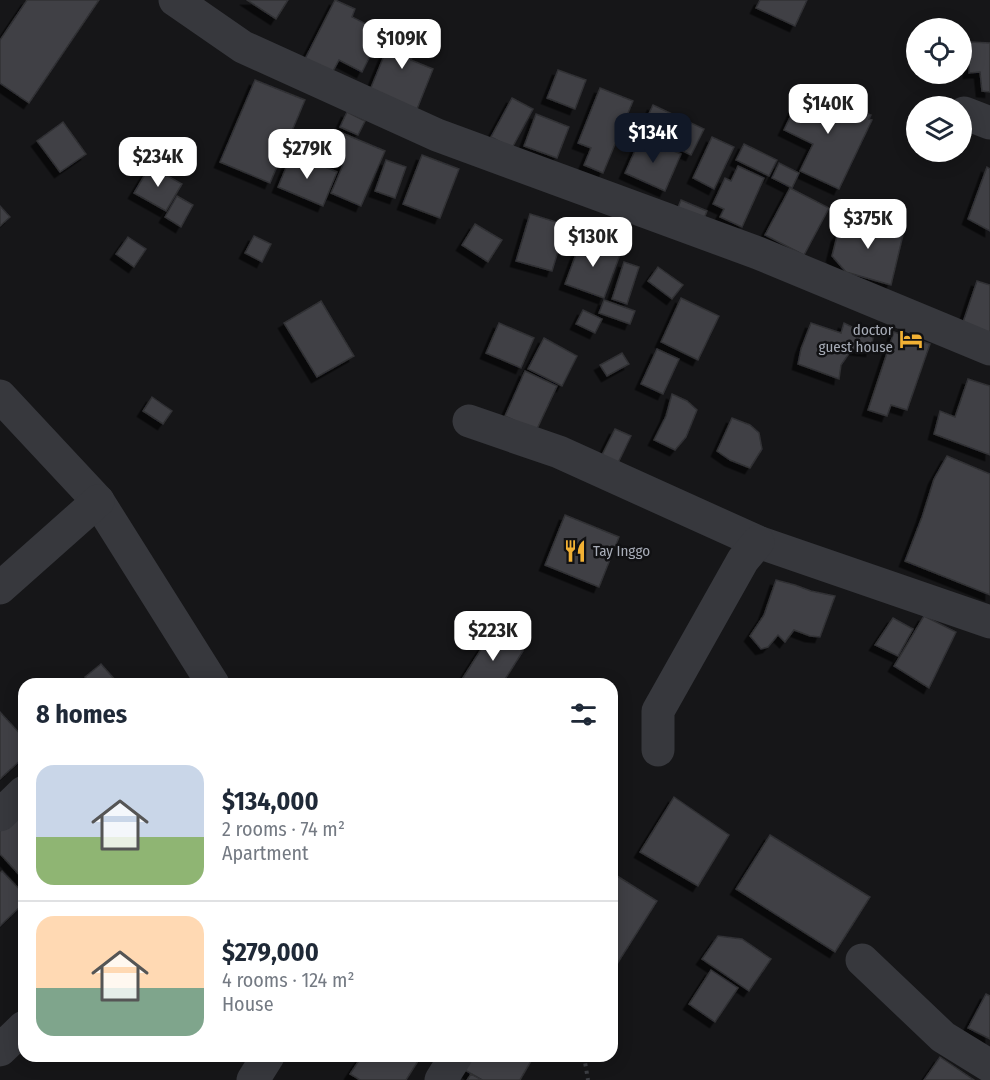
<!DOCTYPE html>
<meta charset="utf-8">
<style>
body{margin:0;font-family:"Fira Sans Condensed",sans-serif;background:#f6f6f7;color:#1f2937;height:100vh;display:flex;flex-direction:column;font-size:22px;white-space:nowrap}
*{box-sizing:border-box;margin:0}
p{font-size:20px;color:#747a83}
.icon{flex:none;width:33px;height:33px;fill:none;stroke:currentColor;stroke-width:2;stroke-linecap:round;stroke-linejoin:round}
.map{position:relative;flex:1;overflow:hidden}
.side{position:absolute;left:18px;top:678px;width:600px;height:384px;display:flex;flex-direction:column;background:#fff;border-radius:18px;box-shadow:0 3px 15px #0003}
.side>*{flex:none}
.buttons{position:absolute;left:906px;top:18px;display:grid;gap:12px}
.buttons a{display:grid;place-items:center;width:66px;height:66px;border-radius:50%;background:#fff;box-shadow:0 3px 15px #0003;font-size:30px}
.price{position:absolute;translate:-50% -51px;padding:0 14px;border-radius:12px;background:#fff;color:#222;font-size:20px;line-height:39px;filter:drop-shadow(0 2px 3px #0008)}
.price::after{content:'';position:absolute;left:50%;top:36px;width:18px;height:14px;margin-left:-9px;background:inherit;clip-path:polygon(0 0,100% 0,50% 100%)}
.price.active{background:#111827;color:#fff}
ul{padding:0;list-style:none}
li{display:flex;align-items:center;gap:18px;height:150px;padding:0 18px}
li+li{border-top:2px solid #e0e1e3}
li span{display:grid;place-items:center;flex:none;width:168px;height:120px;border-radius:18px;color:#555}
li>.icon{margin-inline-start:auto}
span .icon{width:72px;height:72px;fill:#fffc;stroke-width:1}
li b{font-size:26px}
h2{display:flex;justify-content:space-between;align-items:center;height:72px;padding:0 18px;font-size:26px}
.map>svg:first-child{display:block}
.building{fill:#404145;stroke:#303034;stroke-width:1.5;filter:url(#shadow)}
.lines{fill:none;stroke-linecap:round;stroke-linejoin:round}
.path{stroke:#3d3f44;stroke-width:4;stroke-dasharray:3 4.5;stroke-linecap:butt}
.minor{stroke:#37383d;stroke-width:33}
.labels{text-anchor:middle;stroke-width:5;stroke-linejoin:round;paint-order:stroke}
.poi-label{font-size:15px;fill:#a8adb8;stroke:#111113;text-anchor:end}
</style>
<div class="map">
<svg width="990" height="1080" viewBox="0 0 990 1080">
<defs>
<filter id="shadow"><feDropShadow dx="-5.5" dy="5.5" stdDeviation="0" flood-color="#0009"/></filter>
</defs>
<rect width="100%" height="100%" fill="#161618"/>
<g class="building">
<polygon points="27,0 99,0 29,103 0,83 0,40"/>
<polygon points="247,0 288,0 276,19"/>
<polygon points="335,0 355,9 352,17 382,32 362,72 339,60 332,73 305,59"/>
<polygon points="760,0 807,0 795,26 756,8"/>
<polygon points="397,24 421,34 411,60 433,69 417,109 370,90"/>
<polygon points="970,42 990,43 990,92 982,91 980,72 969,73"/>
<polygon points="558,70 586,80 575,109 547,98"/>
<polygon points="255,80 305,100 270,183 220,162"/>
<polygon points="600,88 633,101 603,173 584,165 591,148 578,143"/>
<polygon points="804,88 822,97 825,90 836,95 833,101 839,104 840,101 871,115 869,119 872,120 839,189 800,171 813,144 784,130"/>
<polygon points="512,98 533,109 512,148 491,137"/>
<polygon points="653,105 704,129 691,155 641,131"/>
<polygon points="347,112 365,121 358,135 340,127"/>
<polygon points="536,114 569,127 557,158 524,146"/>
<polygon points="63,122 86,154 60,172 37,141"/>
<polygon points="335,130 385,151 361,206 331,193 343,165 324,157"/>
<polygon points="641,137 681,154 665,191 625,173"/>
<polygon points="712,137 734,147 714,189 693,178"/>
<polygon points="744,144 777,160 769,176 736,160"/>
<polygon points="292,153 337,172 323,206 278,187"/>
<polygon points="422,155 459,169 440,218 403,204"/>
<polygon points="386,160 406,167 395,198 375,191"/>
<polygon points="779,163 799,173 792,188 772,178"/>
<polygon points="150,166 182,184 166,211 134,193"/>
<polygon points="738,166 764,178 742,227 720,217 724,209 713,204 725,178 731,181"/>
<polygon points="987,167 990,169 990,231 968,219"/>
<polygon points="790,188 829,208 804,255 765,235"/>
<polygon points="177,196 193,205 181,227 165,217"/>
<polygon points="681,200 707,211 701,226 675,215"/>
<polygon points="0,206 10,217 0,226"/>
<polygon points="530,214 566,225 552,271 516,261"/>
<polygon points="854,215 903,235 891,285 846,272 832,256 837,236"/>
<polygon points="475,224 502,240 488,262 462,245"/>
<polygon points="254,236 271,244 262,262 245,253"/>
<polygon points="128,237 146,249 134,267 116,254"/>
<polygon points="582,238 621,252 604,298 565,284"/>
<polygon points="624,262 639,267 627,304 612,299"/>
<polygon points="658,267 683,285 672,299 648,281"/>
<polygon points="977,281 990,285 990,343 960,331"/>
<polygon points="681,298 719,316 698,360 661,342"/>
<polygon points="604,300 635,311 630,324 599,313"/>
<polygon points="321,301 354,356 317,377 284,323"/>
<polygon points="583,310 602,319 595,333 576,324"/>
<polygon points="499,323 534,338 521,368 486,353"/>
<polygon points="811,323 841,333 844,323 873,337 871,351 852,349 841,365 839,379 798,364 801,349"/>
<polygon points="894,332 930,344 907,410 891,405 887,416 868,410"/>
<polygon points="544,338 577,356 562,386 528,369"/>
<polygon points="657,349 679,359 663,394 641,384"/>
<polygon points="622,353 629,364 607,376 600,365"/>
<polygon points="525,371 557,386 536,431 505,416"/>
<polygon points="968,379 990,386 990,455 934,434 940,411 955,417"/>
<polygon points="672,394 687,401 697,410 686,437 675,450 654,440 666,416"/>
<polygon points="152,397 172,411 163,424 143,411"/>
<polygon points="732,418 750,425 759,433 762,449 750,468 730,460 717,451"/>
<polygon points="615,429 631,436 618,463 602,455"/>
<polygon points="947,456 990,474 990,595 905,561 922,517 934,479"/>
<polygon points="565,515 619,537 599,587 545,565"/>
<polygon points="776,580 795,585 811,591 835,596 820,637 810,636 794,630 785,642 778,635 768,647 761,649 750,636 764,615"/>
<polygon points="924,616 956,632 929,688 894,666"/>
<polygon points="893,618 913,629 898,656 875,645"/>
<polygon points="492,632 523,651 502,684 459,684"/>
<polygon points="101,664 116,681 112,684 91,684 85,677"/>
<polygon points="0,712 24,738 24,757 0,779"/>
<polygon points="674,797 729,835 698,886 640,852"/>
<polygon points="24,809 24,880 0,854 0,831"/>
<polygon points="770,835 870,897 835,952 736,889"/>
<polygon points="2,871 24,894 24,903 0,926 0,873"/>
<polygon points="614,874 657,901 612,972 612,877"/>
<polygon points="718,936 742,939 771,959 749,991 702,959"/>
<polygon points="711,970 738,988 715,1022 689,1004"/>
<polygon points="986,994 990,996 990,1039 968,1028"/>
<polygon points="362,1056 417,1056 420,1058 406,1080 360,1080 350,1074"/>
<polygon points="470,1056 480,1058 481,1056 534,1056 520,1080 482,1080 463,1069"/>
<polygon points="940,1057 974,1080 924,1080"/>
<polygon points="471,1074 482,1080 467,1080"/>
</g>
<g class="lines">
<polyline class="path" points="584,1056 588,1080"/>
<g class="minor">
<polyline points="175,0 243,47 437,135 758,253 990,349"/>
<polyline points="964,113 990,123"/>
<polyline points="0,396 98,501 213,684"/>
<polyline points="469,421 559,452 758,542 990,622"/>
<polyline points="0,588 98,501"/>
<polyline points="658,750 658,711 743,560 758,542"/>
<polyline points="0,815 24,792"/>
<polyline points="862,960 943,1037 990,1066"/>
<polyline points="0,1050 24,1027"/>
<polyline points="253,1080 268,1056"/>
<polyline points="441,1080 456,1056"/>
</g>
</g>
<defs>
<g id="hotel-bare" transform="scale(1.8)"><path d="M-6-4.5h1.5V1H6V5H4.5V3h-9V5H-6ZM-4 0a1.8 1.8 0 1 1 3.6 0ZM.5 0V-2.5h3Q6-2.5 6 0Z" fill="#f2b134" stroke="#111113" stroke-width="2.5" paint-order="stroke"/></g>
<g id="restaurant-bare" transform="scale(1.8)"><path d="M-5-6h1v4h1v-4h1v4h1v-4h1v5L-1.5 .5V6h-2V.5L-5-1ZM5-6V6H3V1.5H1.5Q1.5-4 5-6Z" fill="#f2b134" stroke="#111113" stroke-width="2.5" paint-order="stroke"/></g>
</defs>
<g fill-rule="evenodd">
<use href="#hotel-bare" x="911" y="339"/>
<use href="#restaurant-bare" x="575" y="551"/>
</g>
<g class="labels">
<g class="poi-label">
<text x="893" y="335">doctor<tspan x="893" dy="17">guest house</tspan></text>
<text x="593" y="556" text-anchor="start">Tay Inggo</text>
</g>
</g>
</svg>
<div class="buttons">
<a><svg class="icon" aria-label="locate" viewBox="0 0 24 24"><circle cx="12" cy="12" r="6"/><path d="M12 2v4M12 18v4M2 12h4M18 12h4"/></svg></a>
<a><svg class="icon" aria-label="layers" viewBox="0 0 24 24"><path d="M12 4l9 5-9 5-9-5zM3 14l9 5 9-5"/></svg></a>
</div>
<b class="price" style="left:402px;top:70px">$109K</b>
<b class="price" style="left:828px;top:135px">$140K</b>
<b class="price active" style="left:653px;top:164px">$134K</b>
<b class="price" style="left:307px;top:180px">$279K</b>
<b class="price" style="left:158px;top:188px">$234K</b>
<b class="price" style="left:868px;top:250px">$375K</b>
<b class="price" style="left:593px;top:268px">$130K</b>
<b class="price" style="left:493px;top:662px">$223K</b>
<section class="side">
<h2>8 homes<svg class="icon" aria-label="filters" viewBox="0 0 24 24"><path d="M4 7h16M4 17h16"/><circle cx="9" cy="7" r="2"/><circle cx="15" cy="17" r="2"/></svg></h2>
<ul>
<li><span style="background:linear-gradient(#c9d6e8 60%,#8fb573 0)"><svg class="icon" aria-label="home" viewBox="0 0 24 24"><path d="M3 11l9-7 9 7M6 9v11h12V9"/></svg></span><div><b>$134,000</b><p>2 rooms · 74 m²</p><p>Apartment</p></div></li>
<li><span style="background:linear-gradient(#ffd9b3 60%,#7fa58c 0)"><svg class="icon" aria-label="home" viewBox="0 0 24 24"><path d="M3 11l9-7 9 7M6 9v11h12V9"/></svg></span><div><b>$279,000</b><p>4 rooms · 124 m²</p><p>House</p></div></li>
</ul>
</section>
</div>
